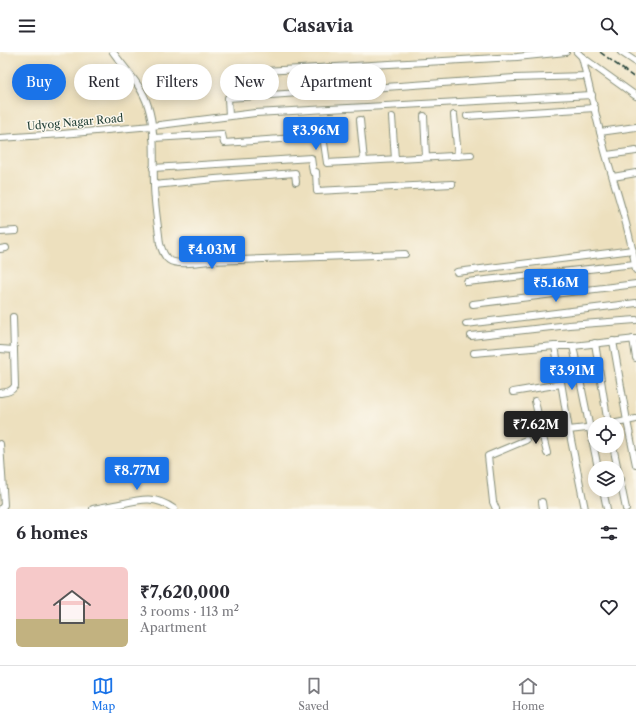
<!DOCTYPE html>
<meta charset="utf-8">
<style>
body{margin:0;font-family:"Libre Caslon Text",serif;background:#f2f2f3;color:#2b2b33;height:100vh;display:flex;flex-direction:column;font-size:15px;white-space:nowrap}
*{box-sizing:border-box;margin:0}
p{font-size:13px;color:#7c7c81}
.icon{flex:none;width:22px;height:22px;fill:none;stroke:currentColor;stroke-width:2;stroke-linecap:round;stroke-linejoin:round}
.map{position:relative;height:457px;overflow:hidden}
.panel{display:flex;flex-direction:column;background:#fff;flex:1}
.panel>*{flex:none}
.guide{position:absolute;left:12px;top:12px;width:400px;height:36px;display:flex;gap:8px}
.controls{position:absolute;left:588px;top:365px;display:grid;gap:8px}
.controls a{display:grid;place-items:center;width:36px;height:36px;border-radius:50%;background:#fff;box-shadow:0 2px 10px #0003;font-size:20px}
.price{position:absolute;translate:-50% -34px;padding:0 9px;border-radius:4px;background:#1a73e8;color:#fff;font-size:13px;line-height:26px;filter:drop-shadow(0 1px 2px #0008)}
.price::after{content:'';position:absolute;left:50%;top:24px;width:12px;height:9px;margin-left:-6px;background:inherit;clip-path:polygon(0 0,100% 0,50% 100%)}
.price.on{background:#222;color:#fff}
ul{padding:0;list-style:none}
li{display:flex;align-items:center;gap:12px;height:100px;padding:0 16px}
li+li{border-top:1px solid #e1e1e2}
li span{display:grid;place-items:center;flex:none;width:112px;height:80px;border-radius:6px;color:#555}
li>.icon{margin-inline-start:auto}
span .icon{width:48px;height:48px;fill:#fffc;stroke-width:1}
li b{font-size:17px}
h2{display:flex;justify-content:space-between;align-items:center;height:48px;padding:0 16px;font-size:17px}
.tag{padding:0 14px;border-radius:18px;background:#fff;box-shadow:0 2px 10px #0003;font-size:14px;line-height:36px}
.tag.on{background:#1a73e8;color:#fff}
header{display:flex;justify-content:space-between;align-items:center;height:52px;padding:0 16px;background:#fff;font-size:18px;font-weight:800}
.tabs{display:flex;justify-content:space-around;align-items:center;height:56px;border-top:1px solid #e1e1e2;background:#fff;font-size:11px;color:#7c7c81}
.tabs a{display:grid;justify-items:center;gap:2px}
.tabs .on{color:#1a73e8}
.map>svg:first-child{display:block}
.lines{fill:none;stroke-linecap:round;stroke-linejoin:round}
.minor-casing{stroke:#868e79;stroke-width:8}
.minor{stroke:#fff;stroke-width:6}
.rail{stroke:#1f3d34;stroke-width:1.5;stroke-dasharray:6 3;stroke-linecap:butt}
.labels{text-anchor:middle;stroke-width:3;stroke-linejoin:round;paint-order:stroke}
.street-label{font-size:11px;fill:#1f3d34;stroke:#fbf7ec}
</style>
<header><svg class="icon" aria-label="menu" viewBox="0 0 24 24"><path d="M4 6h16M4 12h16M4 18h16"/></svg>Casavia<svg class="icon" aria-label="search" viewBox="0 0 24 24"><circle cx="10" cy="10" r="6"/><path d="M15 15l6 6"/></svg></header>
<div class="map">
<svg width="636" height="457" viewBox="0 0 636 457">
<rect width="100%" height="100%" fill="#fbf7ec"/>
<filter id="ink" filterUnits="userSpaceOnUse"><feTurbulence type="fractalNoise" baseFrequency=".025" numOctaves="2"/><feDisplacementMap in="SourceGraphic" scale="8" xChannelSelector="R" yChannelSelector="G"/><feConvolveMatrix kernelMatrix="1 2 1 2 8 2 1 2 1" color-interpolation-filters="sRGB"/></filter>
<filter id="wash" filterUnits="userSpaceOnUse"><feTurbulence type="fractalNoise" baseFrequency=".012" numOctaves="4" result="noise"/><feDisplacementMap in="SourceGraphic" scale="16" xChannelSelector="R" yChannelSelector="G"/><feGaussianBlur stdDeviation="0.9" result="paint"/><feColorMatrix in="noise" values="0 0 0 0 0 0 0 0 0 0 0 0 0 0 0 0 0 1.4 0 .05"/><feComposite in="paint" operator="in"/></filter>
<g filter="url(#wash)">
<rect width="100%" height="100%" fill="#ede0be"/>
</g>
<g filter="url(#ink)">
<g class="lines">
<g class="minor-casing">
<g id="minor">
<path d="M 113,0 C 125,17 142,34 148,54 C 156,79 153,106 154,131 C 154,151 158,172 160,192 C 162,198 164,205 169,208 C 177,214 200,210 210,209 L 405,202"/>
<polyline points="577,0 582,5 636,44"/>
<polyline points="621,0 636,10"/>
<path d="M 582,5 C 590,37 597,70 606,103 C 617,141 630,179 636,218"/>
<polyline points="264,19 517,5 566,0"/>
<polyline points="454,63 458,104"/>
<polyline points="229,64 228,46 514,26 587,24"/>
<polyline points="424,64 426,105"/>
<polyline points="467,64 595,56"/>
<polyline points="392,65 395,107"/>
<polyline points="360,68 364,109"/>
<polyline points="600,80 636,75"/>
<polyline points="0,86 62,82 152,74 255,61 592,43"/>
<polyline points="153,86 222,82 224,91 323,84 327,111 471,103"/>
<polyline points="607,103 636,99"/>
<polyline points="153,116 311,106 313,120 316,120 317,139 452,132"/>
<polyline points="613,125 636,121"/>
<polyline points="154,133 215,127 295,121 296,130"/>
<polyline points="0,180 16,179"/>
<polyline points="0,197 6,196"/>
<polyline points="457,220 633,198"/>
<polyline points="467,230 635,212"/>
<polyline points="473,252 636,232"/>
<polyline points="466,272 636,251"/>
<polyline points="471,284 569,273 636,268"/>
<polyline points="633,287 636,306"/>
<polyline points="613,289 627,369 636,413"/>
<polyline points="595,291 608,372"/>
<polyline points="555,294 569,378 595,375"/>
<polyline points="573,294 598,416"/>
<polyline points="0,297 14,298"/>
<polyline points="474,301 555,294 573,294 636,287"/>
<polyline points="513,340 561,332"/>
<path d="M 0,341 C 7,340 11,340 15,334 L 13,265"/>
<polyline points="535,349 542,381 569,378 585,457"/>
<polyline points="612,372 636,367"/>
<polyline points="542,381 547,401"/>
<polyline points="0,392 4,453 1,457"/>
<polyline points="613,394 626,457"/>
<polyline points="603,438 607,457"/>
<polyline points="542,450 543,457"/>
<path d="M 93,457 C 102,455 111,454 120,452 C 141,447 155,443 174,457"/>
<polyline points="496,457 493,450 488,404 526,388"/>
</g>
</g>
<use href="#minor" class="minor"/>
<polyline class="rail" points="600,0 636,27"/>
</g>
</g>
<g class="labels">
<g class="street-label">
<text transform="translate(75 70) rotate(-5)" y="4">Udyog Nagar Road</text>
</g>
</g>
</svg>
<div class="controls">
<a><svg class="icon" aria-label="locate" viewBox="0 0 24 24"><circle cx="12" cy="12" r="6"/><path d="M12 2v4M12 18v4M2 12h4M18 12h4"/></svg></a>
<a><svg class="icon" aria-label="layers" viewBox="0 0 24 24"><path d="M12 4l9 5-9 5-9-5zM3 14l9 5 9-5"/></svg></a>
</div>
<b class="price" style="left:316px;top:99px">₹3.96M</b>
<b class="price" style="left:212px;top:218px">₹4.03M</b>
<b class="price" style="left:556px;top:251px">₹5.16M</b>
<b class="price" style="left:572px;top:339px">₹3.91M</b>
<b class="price on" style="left:536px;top:393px">₹7.62M</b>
<b class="price" style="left:137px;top:439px">₹8.77M</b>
<div class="guide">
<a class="tag on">Buy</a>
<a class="tag">Rent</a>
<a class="tag">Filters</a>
<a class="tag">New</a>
<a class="tag">Apartment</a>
</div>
</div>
<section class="panel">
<h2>6 homes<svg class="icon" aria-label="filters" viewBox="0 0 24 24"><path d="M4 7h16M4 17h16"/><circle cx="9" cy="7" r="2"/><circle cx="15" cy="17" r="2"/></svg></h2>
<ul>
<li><span style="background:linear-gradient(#f6c9c9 65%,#c2b280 0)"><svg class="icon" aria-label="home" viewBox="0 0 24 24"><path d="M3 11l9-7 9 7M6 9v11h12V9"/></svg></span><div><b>₹7,620,000</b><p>3 rooms · 113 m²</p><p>Apartment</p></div><svg class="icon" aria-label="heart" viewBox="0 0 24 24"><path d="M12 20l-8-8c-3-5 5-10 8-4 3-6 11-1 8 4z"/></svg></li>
</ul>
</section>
<nav class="tabs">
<a class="on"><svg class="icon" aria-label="map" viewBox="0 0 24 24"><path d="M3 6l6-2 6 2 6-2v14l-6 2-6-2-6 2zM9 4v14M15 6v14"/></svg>Map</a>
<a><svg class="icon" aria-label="saved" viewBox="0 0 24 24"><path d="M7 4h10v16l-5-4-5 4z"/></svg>Saved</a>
<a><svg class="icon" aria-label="home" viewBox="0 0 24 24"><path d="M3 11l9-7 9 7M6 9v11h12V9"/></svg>Home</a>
</nav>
